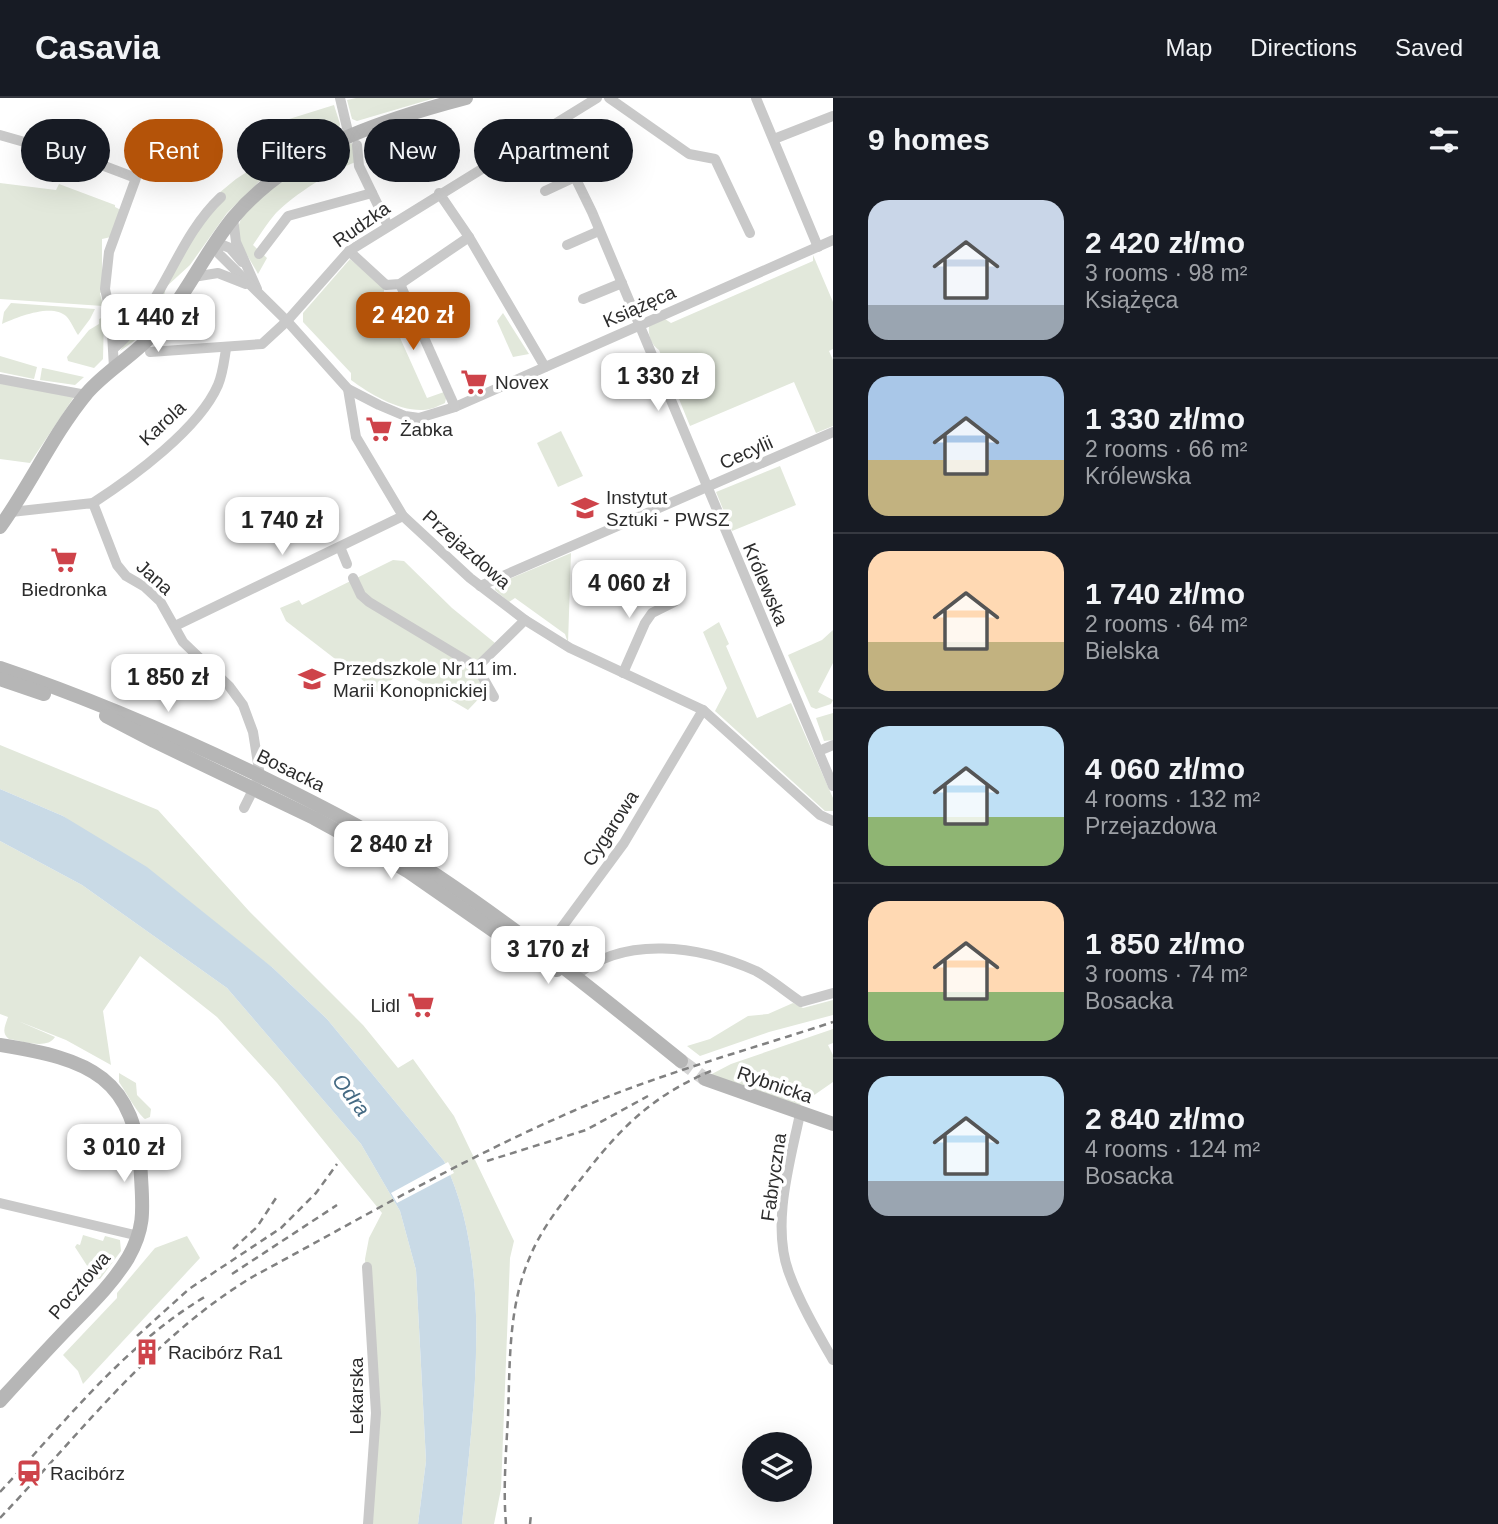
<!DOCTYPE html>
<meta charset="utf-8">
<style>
body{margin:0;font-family:Arial,sans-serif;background:#242831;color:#f1f3f6;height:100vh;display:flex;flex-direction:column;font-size:26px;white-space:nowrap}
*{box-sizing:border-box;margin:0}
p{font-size:23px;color:#9ea1a6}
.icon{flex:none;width:38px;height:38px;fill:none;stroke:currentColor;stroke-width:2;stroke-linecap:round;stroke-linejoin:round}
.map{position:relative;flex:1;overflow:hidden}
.details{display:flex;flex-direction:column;background:#171b24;width:665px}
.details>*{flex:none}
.banner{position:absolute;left:21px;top:21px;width:665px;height:63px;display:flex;gap:14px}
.fabs{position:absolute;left:742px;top:1334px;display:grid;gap:14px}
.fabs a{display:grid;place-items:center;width:70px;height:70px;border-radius:50%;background:#171b24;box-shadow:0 7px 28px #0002;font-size:35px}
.price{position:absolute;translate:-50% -60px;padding:0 16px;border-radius:14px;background:#fff;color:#222;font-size:23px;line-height:46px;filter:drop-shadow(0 2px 4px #0008)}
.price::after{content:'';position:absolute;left:50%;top:42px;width:21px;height:16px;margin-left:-10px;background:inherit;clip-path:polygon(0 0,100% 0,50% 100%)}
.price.active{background:#b45309;color:#fff}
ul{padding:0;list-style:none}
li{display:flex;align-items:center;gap:21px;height:175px;padding:0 35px}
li+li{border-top:2px solid #363941}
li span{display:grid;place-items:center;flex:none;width:196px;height:140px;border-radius:21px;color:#555}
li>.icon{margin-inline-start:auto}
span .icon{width:84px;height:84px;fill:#fffc;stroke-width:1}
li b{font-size:30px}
h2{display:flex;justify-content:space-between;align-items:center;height:84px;padding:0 35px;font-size:30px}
.chip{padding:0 24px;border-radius:32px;background:#171b24;box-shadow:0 7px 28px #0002;font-size:24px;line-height:63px}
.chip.active{background:#b45309;color:#fff}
header{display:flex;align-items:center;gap:42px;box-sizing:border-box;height:98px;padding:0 35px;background:#171b24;border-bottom:2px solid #363941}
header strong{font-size:33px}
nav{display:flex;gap:38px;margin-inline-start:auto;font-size:24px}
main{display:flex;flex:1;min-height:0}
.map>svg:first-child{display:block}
.green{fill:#e2e8db}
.water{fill:#c9dae6}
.pier{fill:#fff}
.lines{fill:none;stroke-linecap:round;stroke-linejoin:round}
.secondary-tunnel{stroke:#d5d5d5;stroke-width:14;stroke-dasharray:14 7;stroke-linecap:butt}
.street{stroke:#c9c9c9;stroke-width:10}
.secondary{stroke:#b6b6b6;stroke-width:14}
.rail{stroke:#818181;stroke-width:2.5;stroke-dasharray:7 5;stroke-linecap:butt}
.labels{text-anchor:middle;stroke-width:7;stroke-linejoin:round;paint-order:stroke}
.street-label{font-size:19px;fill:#2c2c2c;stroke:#fff}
.poi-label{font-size:19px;fill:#2c2c2c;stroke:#fff;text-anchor:start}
.water-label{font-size:21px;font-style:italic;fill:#456a83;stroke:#fff}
</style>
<header>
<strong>Casavia</strong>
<nav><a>Map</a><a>Directions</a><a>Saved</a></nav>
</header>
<main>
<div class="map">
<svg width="833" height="1426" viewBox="0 0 833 1426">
<rect width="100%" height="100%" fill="#fff"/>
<g class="green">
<polygon points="356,0 435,0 357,23 352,21 347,2"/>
<polygon points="334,7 340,26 339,31 301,51 273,70 227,115 190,167 166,189 160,216 138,240 120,253 219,95 236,81 281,52 270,27"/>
<path d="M 352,45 L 356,64 C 331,73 295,96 276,115 C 267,125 260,137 253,147 L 267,160 L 258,176 C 252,164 238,146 238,132 C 240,98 324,59 352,45 Z"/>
<polygon points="0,85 56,92 59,86 115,107 115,109 121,112 111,139 102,141 102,194 100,195 103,208 0,201"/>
<path d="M 813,157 L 833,204 L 833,251 L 829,253 L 833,262 L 833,328 L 816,335 L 794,284 L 690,328 L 659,252 C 651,247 648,237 649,228 L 665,221 L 671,225 L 813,163 Z"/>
<path d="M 350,161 L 384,190 L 384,204 L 427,300 L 444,294 L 446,300 L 445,305 C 438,308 431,312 423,312 C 398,313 370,296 351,282 L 351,275 L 303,224 L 303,215 Z"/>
<path d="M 11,205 L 95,211 L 90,221 L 78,237 C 74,231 71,223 66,218 C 52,205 17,219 2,226 L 4,214 Z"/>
<polygon points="503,215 529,256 513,259 497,223"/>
<polygon points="104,219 103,261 94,270 68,263 67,259 89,232 99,226 99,221"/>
<polygon points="0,258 37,269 34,281 0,274"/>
<polygon points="42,270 43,270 84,279 75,287 40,282"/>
<polygon points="0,285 74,299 30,365 0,361"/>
<polygon points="561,333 583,378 558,389 537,345"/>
<polygon points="780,368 796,407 732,433 716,394"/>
<polygon points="571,455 568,545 565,536 515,500 509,504 495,492 495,487"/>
<polygon points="393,462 404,463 452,510 495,545 479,561 467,564 487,592 468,612 402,573 378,594 286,523 280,510 299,502 302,507"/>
<polygon points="719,524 729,546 726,548 757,620 791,605 833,700 833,713 825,713 715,613 727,590 703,534"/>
<polygon points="833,532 833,565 818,594 833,602 831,606 816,611 811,609 788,557 822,542"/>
<polygon points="833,615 833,642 824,643 816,620"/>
<path d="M 0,647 L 158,712 L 249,813 L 363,927 L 398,970 L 413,961 L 454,1018 L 514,1143 L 510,1160 L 501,1391 L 494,1426 L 462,1426 C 473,1314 495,1168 444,1063 L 327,921 L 273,870 L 63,718 L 0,691 Z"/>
<polygon points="422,723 448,741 432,763 405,743"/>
<path d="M 0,743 L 82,787 L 227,890 L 361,1046 L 400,1113 L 416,1172 L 426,1363 L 418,1426 L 365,1426 L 373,1317 L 365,1161 L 369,1140 L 382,1115 L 277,985 L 217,919 L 140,858 L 103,913 L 111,967 L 66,942 L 18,923 L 55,939 C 47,952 23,943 9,941 C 1,935 5,928 8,919 L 0,916 Z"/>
<polygon points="833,902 833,917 769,934 700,958 687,948 710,941 748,918 768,916 793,905 803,910"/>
<polygon points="833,931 833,945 828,947 833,957 833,984 797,1009 708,978 731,966"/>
<path d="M 119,975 L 136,985 L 137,997 L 151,1011 L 150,1019 L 145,1021 C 137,1015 126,994 119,984 Z"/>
<polygon points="83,1137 103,1143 105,1138 120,1142 121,1153 100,1181 95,1180 75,1149 77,1146 80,1147"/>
<polygon points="187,1138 200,1160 83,1286 78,1273 63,1257 117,1200 117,1195 155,1150"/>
</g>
<path class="water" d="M 0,691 L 63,718 L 147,769 L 273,870 L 327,921 L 444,1063 C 495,1168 473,1314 462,1426 L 418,1426 L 426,1363 L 416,1172 L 400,1113 L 361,1046 L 227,890 L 82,787 L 0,743 Z"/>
<polygon class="pier" points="448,1064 454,1075 397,1105 391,1095"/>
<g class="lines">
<polyline class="secondary-tunnel" points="681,963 705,981"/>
<g class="street">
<polyline points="340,0 349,38"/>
<polyline points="609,0 689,56 715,61 750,135"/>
<polyline points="756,0 818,149"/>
<polyline points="550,28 592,114 833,688"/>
<polyline points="0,37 91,63 136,80 109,154 105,191 111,217 114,270"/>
<polyline points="774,41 833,18"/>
<polyline points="357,47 359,68 388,128"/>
<polyline points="545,93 575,79"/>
<polyline points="439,95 469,139 545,269"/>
<polyline points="233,120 236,144 257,191"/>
<polyline points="215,144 219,156 287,223 348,291 379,307 405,318 419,320 455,309 833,142"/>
<polyline points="215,144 230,150 242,164"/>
<polyline points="567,147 599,133"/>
<polyline points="349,153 386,187 400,186 469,139"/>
<polyline points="259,156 288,118 372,95"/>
<polyline points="193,179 218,175 246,186"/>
<polyline points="400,186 455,309"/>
<polyline points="583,201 622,185"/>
<path d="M 113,251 C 163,211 175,142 221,99"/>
<polyline points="150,254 262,246 287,223 349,153 597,0"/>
<polyline points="0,281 86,297"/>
<polyline points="348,291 356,339 403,418 470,480 525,522 570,550 703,612 820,717 833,723"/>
<path d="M 93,405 C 133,379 199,331 218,287 C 223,275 224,263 226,251"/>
<polyline points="11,414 93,405 117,467 126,478 145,489 160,503 183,544 229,588 243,607 253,634 260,678 244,710"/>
<polyline points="340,449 347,466"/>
<polyline points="353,480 361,497 369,504 477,569 525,522"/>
<polyline points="480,488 833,334"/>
<polyline points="175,528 403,418"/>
<polyline points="477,569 494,599"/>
<polyline points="623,575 645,525 652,515 674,504"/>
<polyline points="819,653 833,647"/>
<polyline points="540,859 624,745 703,612"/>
<path d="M 574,879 C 624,836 700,848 756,873 C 771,881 786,894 801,904 L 833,895"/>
<path d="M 800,1016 C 790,1064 771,1127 789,1175 C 800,1205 817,1234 833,1262"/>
<polyline points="0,1105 139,1138"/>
<polyline points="367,1169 376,1315 368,1426"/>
</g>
<g class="secondary">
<path d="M 0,429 C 31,386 53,336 87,295 C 107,272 135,257 155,234 C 185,199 204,156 233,120 C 291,51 382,22 466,0"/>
<path d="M 0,570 C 89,600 175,637 260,678 C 298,697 336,715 373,737 C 482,802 582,883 681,963"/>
<polyline points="0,581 44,596"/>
<polyline points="106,618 154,643 314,720 367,749 409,774 537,863 557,872"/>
<path d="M 0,947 C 89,961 137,978 141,1079 C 143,1112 145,1130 128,1160 C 111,1188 87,1210 65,1233 C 43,1256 21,1280 0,1303"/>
<polyline points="705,981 833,1026"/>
</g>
<g class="rail">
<polyline points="487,1063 586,1032 648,998"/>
<polyline points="233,1151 257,1129 276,1100"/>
<polyline points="232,1176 337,1107"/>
<polyline points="137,1238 189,1191 281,1130 316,1095 337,1066"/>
<path d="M 0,1394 C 63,1326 127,1244 208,1197"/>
<path d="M 0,1420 C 80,1336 153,1238 254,1178 C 358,1122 462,1061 571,1014 C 655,977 745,953 833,924"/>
<path d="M 506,1426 C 503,1391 506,1355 508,1319 C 510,1266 508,1211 529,1161 C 542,1128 566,1100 588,1072 C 624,1026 656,996 711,973"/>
<polyline points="530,1426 531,1416"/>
</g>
</g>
<defs>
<g id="supermarket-bare" transform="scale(2.1)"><path d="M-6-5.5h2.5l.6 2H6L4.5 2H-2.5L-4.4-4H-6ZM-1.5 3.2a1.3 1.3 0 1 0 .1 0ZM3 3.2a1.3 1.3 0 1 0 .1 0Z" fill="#ce434a" stroke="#fff" stroke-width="2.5" paint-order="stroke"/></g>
<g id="university-bare" transform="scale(2.1)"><path d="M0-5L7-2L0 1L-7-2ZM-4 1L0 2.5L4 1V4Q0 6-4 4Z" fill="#ce434a" stroke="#fff" stroke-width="2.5" paint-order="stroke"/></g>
<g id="school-bare" transform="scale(2.1)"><path d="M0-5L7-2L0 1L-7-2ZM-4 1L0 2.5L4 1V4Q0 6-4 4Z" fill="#ce434a" stroke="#fff" stroke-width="2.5" paint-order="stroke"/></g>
<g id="building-bare" transform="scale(2.1)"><path d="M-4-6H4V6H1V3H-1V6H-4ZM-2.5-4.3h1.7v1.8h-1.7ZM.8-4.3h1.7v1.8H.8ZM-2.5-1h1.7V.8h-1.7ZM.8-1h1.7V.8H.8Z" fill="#ce434a" stroke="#fff" stroke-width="2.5" paint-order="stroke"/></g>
<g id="station-bare" transform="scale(2.1)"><path d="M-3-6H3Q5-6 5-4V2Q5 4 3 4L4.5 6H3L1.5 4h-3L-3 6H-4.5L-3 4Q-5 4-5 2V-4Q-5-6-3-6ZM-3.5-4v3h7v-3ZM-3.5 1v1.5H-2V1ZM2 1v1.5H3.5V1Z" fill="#ce434a" stroke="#fff" stroke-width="2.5" paint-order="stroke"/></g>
</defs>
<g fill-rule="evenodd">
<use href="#supermarket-bare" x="474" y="284"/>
<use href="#supermarket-bare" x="379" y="331"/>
<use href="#university-bare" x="585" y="410"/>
<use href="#supermarket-bare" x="64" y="462"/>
<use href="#school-bare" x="312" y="581"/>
<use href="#supermarket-bare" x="421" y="907"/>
<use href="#building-bare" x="147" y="1254"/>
<use href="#station-bare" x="29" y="1375"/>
</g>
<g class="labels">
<g class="street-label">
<text transform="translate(361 126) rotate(-35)" y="7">Rudzka</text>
<text transform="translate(639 208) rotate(-24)" y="7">Książęca</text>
<text transform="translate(162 325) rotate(-43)" y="7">Karola</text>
<text transform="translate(746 354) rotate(-24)" y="7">Cecylii</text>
<text transform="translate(467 451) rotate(41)" y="7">Przejazdowa</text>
<text transform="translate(155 479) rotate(42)" y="7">Jana</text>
<text transform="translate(766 486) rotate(67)" y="7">Królewska</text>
<text transform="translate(291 672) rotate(26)" y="7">Bosacka</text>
<text transform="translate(610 730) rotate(-57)" y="7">Cygarowa</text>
<text transform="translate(775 986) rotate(19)" y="7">Rybnicka</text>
<text transform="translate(773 1079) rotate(-82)" y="7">Fabryczna</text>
<text transform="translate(79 1187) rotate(-49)" y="7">Pocztowa</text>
<text transform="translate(356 1298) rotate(-90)" y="7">Lekarska</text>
</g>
<g class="poi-label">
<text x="495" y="291">Novex</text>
<text x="400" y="338">Żabka</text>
<text x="606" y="406">Instytut<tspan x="606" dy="22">Sztuki - PWSZ</tspan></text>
<text x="64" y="498" text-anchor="middle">Biedronka</text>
<text x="333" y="577">Przedszkole Nr 11 im.<tspan x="333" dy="22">Marii Konopnickiej</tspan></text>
<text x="400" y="914" text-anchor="end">Lidl</text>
<text x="168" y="1261">Racibórz Ra1</text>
<text x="50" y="1382">Racibórz</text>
</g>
<g class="water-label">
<text transform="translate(351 997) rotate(53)" y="7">Odra</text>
</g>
</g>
</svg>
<div class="fabs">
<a><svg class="icon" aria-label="layers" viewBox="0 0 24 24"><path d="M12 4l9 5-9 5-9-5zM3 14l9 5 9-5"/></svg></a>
</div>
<b class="price active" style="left:413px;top:254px">2 420 zł</b>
<b class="price" style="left:158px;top:256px">1 440 zł</b>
<b class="price" style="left:658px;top:315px">1 330 zł</b>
<b class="price" style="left:282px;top:459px">1 740 zł</b>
<b class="price" style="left:629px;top:522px">4 060 zł</b>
<b class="price" style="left:168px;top:616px">1 850 zł</b>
<b class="price" style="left:391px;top:783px">2 840 zł</b>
<b class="price" style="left:548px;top:888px">3 170 zł</b>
<b class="price" style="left:124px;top:1086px">3 010 zł</b>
<div class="banner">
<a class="chip">Buy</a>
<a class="chip active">Rent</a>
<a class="chip">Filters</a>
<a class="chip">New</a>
<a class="chip">Apartment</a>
</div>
</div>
<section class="details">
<h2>9 homes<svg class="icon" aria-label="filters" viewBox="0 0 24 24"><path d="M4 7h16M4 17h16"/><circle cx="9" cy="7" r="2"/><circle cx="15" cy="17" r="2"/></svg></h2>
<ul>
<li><span style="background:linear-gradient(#c9d6e8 75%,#9aa5b1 0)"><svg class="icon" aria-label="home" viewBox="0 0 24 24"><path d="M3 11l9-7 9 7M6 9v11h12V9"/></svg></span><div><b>2 420 zł/mo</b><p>3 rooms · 98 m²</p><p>Książęca</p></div></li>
<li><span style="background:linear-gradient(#a9c7e8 60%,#c2b280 0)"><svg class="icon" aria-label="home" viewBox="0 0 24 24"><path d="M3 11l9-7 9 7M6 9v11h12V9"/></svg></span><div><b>1 330 zł/mo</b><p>2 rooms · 66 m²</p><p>Królewska</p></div></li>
<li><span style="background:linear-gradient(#ffd9b3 65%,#c2b280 0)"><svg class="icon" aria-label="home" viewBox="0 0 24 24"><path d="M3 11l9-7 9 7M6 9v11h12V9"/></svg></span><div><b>1 740 zł/mo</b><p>2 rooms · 64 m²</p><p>Bielska</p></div></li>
<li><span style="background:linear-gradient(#bfe0f5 65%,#8fb573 0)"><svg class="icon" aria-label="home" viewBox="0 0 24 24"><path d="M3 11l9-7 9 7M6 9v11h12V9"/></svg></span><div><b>4 060 zł/mo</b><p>4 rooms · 132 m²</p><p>Przejazdowa</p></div></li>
<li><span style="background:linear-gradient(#ffd9b3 65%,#8fb573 0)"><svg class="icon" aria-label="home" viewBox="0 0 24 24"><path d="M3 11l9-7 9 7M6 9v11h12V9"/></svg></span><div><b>1 850 zł/mo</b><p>3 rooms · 74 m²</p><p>Bosacka</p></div></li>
<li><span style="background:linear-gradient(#bfe0f5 75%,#9aa5b1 0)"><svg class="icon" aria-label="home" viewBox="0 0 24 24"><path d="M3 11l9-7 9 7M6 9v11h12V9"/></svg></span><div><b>2 840 zł/mo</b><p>4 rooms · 124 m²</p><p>Bosacka</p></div></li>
</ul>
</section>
</main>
